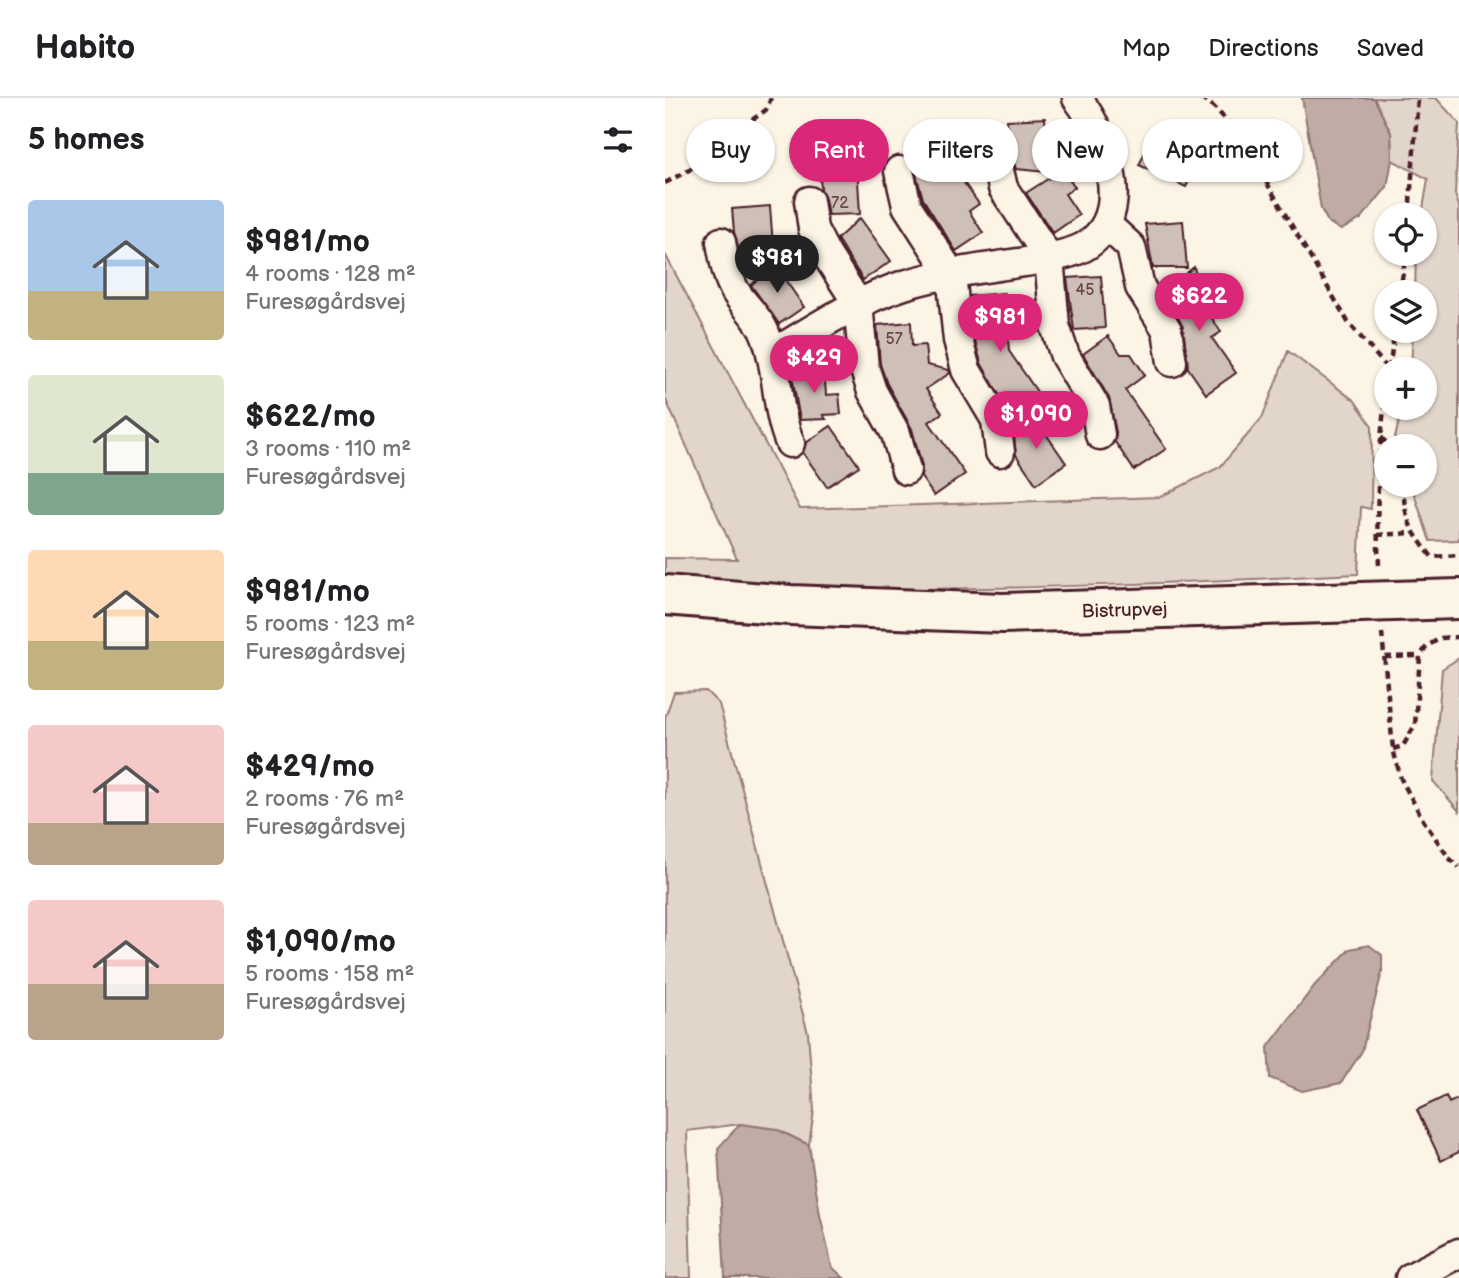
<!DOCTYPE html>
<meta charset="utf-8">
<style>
body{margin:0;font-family:"Balsamiq Sans",sans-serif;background:#f6f6f6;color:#202124;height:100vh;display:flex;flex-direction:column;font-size:26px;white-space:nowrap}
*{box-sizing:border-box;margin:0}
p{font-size:23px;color:#757577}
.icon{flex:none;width:38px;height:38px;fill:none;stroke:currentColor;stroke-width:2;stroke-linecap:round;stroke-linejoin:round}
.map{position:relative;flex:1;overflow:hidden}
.drawer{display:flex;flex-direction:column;background:#fff;width:665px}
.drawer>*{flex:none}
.hud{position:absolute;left:21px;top:21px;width:665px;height:63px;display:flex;gap:14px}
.fabs{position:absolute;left:709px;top:105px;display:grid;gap:14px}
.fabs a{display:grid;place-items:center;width:63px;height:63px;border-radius:50%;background:#fff;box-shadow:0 2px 5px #0004;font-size:35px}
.price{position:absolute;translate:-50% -60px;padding:0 16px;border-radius:24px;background:#db2777;color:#fff;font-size:23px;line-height:46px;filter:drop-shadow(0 2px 4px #0008)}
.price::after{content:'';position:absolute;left:50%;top:42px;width:21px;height:16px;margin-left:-10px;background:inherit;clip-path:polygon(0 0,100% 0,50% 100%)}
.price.on{background:#222;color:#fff}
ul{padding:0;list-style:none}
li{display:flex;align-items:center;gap:21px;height:175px;padding:0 28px}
li span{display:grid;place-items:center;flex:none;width:196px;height:140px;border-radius:7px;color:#555}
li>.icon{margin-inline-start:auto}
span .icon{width:84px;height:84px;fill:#fffc;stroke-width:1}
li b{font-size:30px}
h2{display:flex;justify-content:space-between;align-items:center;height:84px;padding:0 28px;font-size:30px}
.chip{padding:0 24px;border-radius:32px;background:#fff;box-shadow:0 2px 5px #0004;font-size:24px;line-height:63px}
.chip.on{background:#db2777;color:#fff}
header{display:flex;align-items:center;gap:42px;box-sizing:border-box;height:98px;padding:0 35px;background:#fff;border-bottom:2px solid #e0e0e0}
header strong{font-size:33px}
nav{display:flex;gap:38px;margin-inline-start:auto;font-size:24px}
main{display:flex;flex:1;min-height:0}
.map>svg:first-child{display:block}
.green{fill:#e2d5ca;stroke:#967a7a;stroke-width:2}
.water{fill:#c0aca5;stroke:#917474;stroke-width:2}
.building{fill:#cfc0b7;stroke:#4a1f2b;stroke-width:2}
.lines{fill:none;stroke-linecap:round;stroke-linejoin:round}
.minor-casing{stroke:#4a1f2b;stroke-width:33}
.secondary-casing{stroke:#4a1f2b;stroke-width:44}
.path{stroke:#4a1f2b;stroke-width:4.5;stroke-dasharray:7 5;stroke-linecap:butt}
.minor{stroke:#fcf5e5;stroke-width:28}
.secondary{stroke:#fcf5e5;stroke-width:38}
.labels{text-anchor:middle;stroke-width:7;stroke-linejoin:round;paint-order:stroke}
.number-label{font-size:16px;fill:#6b474e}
.street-label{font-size:19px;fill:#4a1f2b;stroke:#fcf5e5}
</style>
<header>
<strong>Habito</strong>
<nav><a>Map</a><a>Directions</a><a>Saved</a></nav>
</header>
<main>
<section class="drawer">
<h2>5 homes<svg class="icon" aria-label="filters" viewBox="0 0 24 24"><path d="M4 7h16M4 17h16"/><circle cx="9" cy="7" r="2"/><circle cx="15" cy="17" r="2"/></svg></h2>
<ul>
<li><span style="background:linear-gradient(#a9c7e8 65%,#c2b280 0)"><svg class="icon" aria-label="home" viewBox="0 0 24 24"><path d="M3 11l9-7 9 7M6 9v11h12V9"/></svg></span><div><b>$981/mo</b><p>4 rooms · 128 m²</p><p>Furesøgårdsvej</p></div></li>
<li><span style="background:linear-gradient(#dfe7d0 70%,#7fa58c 0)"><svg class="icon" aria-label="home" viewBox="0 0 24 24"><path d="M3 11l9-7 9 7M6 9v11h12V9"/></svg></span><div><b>$622/mo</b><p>3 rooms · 110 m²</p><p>Furesøgårdsvej</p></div></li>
<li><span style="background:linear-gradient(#ffd9b3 65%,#c2b280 0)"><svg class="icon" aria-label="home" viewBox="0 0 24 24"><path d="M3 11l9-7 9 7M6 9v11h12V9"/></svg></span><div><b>$981/mo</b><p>5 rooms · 123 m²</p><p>Furesøgårdsvej</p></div></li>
<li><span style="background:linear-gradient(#f6c9c9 70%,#b9a48a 0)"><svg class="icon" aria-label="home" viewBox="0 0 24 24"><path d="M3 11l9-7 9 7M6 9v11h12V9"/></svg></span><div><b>$429/mo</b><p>2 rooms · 76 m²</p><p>Furesøgårdsvej</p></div></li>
<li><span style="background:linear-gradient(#f6c9c9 60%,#b9a48a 0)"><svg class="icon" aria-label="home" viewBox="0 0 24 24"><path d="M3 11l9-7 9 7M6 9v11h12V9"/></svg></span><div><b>$1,090/mo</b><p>5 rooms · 158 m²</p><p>Furesøgårdsvej</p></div></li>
</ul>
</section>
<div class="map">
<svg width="794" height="1180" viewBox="0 0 794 1180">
<rect width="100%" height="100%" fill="#fcf5e5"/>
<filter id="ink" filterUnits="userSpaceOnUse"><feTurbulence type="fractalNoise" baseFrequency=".0143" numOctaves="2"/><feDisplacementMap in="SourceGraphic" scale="14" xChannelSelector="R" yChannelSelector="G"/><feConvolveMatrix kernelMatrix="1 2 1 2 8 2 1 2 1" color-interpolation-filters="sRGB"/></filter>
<g filter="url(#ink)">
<g class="green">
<polygon points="709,0 771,0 794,25 790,96 794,108 794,442 765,443 746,387 760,387 760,348 733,348 730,340 737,310 760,310 760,271 746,271 748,233 760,233 760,194 750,194 751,156 760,156 760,117 757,117 763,81 727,62 726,35"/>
<path d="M 0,156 L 135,411 L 495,399 L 555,369 L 597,320 L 623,253 L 690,303 L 707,328 L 706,411 L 696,409 L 693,476 C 526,484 358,492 190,491 C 127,490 63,484 0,478 L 0,460 L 72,461 L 0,300 Z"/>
<polygon points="794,560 794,713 768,683 777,571"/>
<polygon points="41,593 54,606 143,935 149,1012 144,1047 111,1031 75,1026 22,1033 26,1180 0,1180 0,620 9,594"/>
</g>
<g class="water">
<polygon points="637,0 709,0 726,35 727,62 722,89 696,121 676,132 663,124 656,111"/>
<polygon points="704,847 717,857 717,874 697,953 676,985 637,993 605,980 603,949 650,887 685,851"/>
<polygon points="75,1026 111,1031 144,1047 155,1117 167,1169 179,1180 60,1180 53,1050"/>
</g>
<g class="building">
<polygon points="380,20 382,47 395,46 397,72 410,89 400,96 414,117 388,135 361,95 392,75 351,71 344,50 342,22"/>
<polygon points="492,29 530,47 528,52 537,56 521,89 474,67"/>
<polygon points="284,37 286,67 294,67 295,79 314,106 304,113 318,135 291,153 258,101 248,65 246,40"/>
<polygon points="192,66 195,116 163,117 160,101 156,91 154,69"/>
<polygon points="105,108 109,161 77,164 69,134 67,111"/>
<polygon points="195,120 226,163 198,182 172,141"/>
<polygon points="518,123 522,170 488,170 480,126"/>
<polygon points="110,167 139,209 114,226 86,187"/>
<polygon points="529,169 535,194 548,213 544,216 556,234 547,240 571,275 541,296 523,270 518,229 498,194"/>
<polygon points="436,178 440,230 409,232 402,180"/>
<polygon points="339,195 344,253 377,301 348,321 316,265 309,239 305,198"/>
<polygon points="246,224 247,248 260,247 262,267 284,272 285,275 261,291 277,315 264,324 300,376 269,398 256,379 257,368 247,331 222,286 215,266 212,227"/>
<polygon points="443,238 456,256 466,256 480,277 460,292 501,351 469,372 450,344 451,334 444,300 418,256"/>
<polygon points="159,271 161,297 174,296 176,316 158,317 161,321 135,322 126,273"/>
<polygon points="372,323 401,365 371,386 351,357 348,328"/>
<polygon points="166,328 194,368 162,389 138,355 141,345"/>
<polygon points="781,998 784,1005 794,1000 794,1054 776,1063 752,1012"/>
</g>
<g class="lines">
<g class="minor-casing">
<g id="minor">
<polyline points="331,59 338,90 384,160 390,228 400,258 430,308 435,337"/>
<polyline points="234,73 242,108 286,176 293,242 301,272 331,322 335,354"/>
<polyline points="144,103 148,131 161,156 193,206 199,269 207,293 231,336 241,372"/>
<polyline points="442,127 466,149 475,189 502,232 507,264"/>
<path d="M 56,144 C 59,160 61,176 69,191 C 77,206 93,218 100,235 C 114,270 110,310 125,345"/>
<path d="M 107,256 C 149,231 192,202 239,187 C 278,175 320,170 360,164 C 377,161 407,157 422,147 C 446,131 451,104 446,77 C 440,48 430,23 412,0"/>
<polyline points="745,1180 794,1155"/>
</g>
</g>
<g class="secondary-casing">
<g id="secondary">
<path id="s1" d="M 0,497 L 125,507 L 338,515 L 794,501"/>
</g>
</g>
<g class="path">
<polyline points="536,0 544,4 571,32 683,224 723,271"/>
<polyline points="0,85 24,72 54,45 101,12 106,0"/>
<polyline points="744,117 753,0"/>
<polyline points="735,194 741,156"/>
<polyline points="724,271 730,233"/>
<polyline points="716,339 724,348"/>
<path d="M 738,387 C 740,423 744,430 767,459 L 794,457"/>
<polyline points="712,437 748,435"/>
<path d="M 714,467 C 710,409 714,351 721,294"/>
<polyline points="717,535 728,651 736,681 758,722 784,760 794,769"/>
<polyline points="720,559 755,558"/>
<polyline points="728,651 738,648 750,627 755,558 762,548 776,540 794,539"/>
</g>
<use href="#minor" class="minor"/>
<use href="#secondary" class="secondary"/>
</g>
</g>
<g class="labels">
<g class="number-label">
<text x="175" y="110">72</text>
<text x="420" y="197">45</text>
<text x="229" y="246">57</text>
</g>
<g class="street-label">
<text dy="7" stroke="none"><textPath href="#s1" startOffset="460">Bistrupvej</textPath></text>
</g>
</g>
</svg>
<div class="fabs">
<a><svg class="icon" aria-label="locate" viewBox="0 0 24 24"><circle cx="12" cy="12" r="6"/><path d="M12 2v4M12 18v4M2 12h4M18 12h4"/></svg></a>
<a><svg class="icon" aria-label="layers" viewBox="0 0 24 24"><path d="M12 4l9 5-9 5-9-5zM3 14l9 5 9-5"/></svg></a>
<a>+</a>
<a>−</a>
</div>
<b class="price on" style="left:112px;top:197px">$981</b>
<b class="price" style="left:534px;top:235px">$622</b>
<b class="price" style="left:335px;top:256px">$981</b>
<b class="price" style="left:149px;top:297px">$429</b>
<b class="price" style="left:371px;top:353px">$1,090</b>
<div class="hud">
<a class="chip">Buy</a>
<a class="chip on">Rent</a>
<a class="chip">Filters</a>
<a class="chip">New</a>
<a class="chip">Apartment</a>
</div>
</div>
</main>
